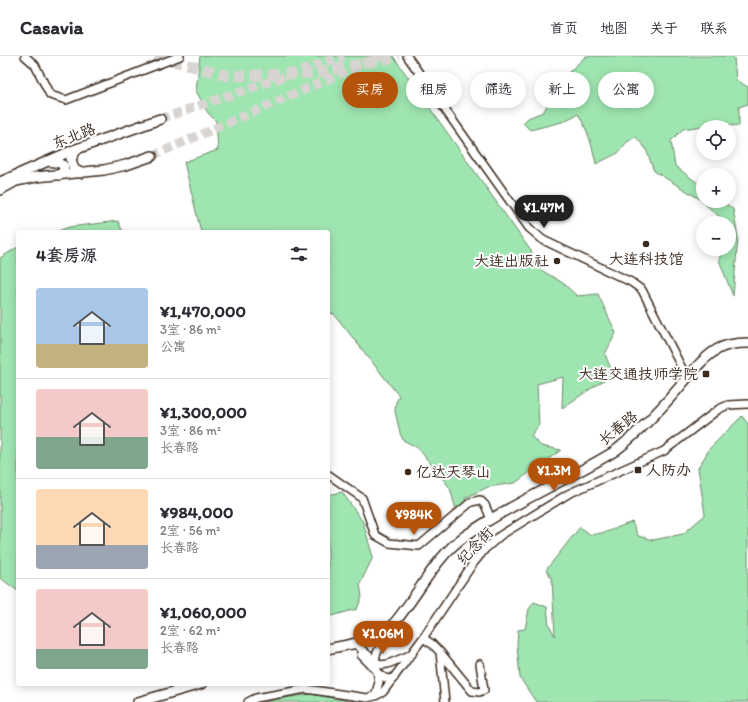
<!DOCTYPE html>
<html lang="zh">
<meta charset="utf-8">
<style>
body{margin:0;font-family:Itim,"LXGW WenKai TC",sans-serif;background:#f7f7f7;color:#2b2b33;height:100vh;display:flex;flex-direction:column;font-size:15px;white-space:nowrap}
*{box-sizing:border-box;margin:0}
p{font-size:13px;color:#7c7c81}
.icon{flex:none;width:22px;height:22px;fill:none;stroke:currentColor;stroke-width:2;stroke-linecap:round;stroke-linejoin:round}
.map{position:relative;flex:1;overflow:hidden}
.details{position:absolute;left:16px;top:174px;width:314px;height:456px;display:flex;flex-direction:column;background:#fff;border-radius:4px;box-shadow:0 2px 10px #0003}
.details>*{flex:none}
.guide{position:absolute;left:342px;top:16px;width:346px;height:36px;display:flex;gap:8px}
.tools{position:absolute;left:696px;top:64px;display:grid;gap:8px}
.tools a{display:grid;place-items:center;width:40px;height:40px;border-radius:50%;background:#fff;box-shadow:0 2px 10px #0003;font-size:20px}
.price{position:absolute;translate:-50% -34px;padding:0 9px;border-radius:14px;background:#b45309;color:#fff;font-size:13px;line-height:26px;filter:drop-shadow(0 1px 2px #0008)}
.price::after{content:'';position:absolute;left:50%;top:24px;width:12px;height:9px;margin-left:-6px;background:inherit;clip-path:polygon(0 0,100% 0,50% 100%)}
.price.active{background:#222;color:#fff}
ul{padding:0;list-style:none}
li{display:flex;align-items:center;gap:12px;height:100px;padding:0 20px}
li+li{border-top:1px solid #e1e1e2}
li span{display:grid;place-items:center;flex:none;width:112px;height:80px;border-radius:4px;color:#555}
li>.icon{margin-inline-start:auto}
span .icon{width:48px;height:48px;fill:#fffc;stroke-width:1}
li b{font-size:17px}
h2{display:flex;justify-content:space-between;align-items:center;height:48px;padding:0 20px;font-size:17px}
.chip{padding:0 14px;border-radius:18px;background:#fff;box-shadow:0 2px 10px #0003;font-size:14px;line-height:36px}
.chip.active{background:#b45309;color:#fff}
header{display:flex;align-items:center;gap:24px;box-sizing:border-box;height:56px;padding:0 20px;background:#fff;border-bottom:1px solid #e1e1e2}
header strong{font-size:19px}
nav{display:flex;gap:22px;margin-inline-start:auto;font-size:14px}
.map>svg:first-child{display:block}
.green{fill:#9fe5b1;stroke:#6d8868}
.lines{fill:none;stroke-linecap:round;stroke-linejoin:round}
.major-tunnel{stroke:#d8d4d2;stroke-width:9;stroke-dasharray:9 4.5;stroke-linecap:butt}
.highway-tunnel{stroke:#d8d4d2;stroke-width:11;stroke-dasharray:11 5.5;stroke-linecap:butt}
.minor-casing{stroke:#3b2a1e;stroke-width:10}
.major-casing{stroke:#3b2a1e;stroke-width:12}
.minor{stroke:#fff;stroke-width:7}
.major{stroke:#fff;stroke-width:9}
.poi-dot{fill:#3b2a1e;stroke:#fff;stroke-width:1.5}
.labels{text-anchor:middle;stroke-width:4;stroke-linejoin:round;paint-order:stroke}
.street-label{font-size:15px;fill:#3b2a1e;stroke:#fff}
.poi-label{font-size:15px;fill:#3b2a1e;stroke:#fff;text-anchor:end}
</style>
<header>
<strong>Casavia</strong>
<nav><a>首页</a><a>地图</a><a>关于</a><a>联系</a></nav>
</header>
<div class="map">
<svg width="748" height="646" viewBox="0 0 748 646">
<rect width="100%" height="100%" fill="#fff"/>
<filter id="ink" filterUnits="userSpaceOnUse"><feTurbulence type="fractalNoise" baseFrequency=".025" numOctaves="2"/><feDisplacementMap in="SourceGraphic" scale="8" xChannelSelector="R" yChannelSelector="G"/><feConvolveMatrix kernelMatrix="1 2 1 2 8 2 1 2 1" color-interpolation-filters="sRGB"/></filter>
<g filter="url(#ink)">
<g class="green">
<polygon points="200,0 393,0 531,195 536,211 563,227 577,240 598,238 616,277 605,298 613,318 562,352 563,321 537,328 539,369 531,380 541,390 561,394 515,427 488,431 465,442 466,448 456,454 450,432 418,392 403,384 400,377 395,355 396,346 399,340 334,258 328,257 328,176 201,176 184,106 218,94 216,65 208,57 196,35"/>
<path d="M 586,0 L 732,0 L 734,2 L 736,24 L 748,31 L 748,48 L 739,51 L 739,70 L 716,68 L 683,73 L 671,85 L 675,110 L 703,131 L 703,145 L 722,145 L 733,153 L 738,181 L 733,240 L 719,204 L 722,193 L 729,193 L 729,167 L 723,167 L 722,163 L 698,142 L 654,115 L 646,93 L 636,81 L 627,86 L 618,97 L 596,108 C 592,89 588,74 578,58 L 562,66 L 530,74 L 523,67 L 528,62 L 543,56 L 570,15 Z"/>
<polygon points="118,165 123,176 55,176 69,171"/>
<polygon points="18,191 18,535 0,522 0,202"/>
<polygon points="742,360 748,368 748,646 536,646 520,622 517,589 518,574 525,573 529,553 534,546 547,551 549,569 555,580 552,523 546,514 580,471 591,479 606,476 632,466 638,480 653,484 683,478 705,459 698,412 710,392"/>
<polygon points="342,436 363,466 373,501 360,528 362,541 357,553 328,561 328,439"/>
<polygon points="311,638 353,646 259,646 260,646"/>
</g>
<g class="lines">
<g class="major-tunnel">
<polyline points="160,63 344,0"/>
<polyline points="152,100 381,0"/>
</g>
<polyline class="highway-tunnel" points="155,0 229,20 317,17 399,0"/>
<g class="minor-casing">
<g id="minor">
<polyline points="25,0 35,9 50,39 66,44 180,0"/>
<polyline points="407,0 529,172 543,184 631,226 642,234 687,322"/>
<polyline points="329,419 362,442 375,479 389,487 419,490 471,446 480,444 485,449 491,463"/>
<polyline points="423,582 432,588 440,596 445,646"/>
<polyline points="354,587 380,609 388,608 412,598"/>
<polyline points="440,596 472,635 479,636 484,634 480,608"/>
<polyline points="361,599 383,621 388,623 394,622"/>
<path d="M 376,606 C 372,593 394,581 397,566"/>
<polyline points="375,640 379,626 377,615"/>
<polyline points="248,646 256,642 306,633 367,642 375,640 383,636 423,582 472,509 485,493 501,479 568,438 664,395 719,353 728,349 748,348"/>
</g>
</g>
<g class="major-casing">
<g id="major">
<polyline points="77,93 71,103 74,113 80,117"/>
<polyline points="49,105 60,107 64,110 63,116 59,119"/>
<polyline points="0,126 71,95 160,63"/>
<polyline points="0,134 16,125 36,121 104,114 126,109 152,100"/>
<path d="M 328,593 C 345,589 372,586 386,575 C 394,569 400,560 405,553 C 424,528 439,498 465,480 C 512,447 566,425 615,395 C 638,377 658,356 677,334 C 689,320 702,302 718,293 C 727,288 738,287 748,287"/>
<polyline points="138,646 201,628"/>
</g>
</g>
<use href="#minor" class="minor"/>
<use href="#major" class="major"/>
</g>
</g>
<g class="poi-dot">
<circle cx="646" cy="188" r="4"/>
<circle cx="557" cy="205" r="4"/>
<rect x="702" y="314" width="8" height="8" rx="2"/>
<rect x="634" y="410" width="8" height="8" rx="2"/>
<circle cx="408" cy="416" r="4"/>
</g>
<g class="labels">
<g class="street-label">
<text transform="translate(74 80) rotate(-21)" y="5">东北路</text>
<text transform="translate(618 372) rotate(-39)" y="5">长春路</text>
<text transform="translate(475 490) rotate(-47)" y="5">纪念街</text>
</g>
<g class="poi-label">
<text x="646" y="208" text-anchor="middle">大连科技馆</text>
<text x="549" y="210">大连出版社</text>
<text x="698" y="323">大连交通技师学院</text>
<text x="646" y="419" text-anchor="start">人防办</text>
<text x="416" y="421" text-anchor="start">亿达天琴山</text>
</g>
</g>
</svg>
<div class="tools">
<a><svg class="icon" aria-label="locate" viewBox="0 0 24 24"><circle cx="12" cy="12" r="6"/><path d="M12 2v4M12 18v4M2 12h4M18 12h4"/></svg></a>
<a>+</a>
<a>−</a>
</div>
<b class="price active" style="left:544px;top:173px">¥1.47M</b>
<b class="price" style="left:554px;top:436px">¥1.3M</b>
<b class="price" style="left:414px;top:480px">¥984K</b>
<b class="price" style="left:383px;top:599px">¥1.06M</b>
<div class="guide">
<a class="chip active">买房</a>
<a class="chip">租房</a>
<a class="chip">筛选</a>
<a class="chip">新上</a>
<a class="chip">公寓</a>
</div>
<section class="details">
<h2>4套房源<svg class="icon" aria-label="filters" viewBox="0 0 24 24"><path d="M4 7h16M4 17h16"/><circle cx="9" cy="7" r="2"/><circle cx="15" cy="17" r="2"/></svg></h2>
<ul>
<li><span style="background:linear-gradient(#a9c7e8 70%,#c2b280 0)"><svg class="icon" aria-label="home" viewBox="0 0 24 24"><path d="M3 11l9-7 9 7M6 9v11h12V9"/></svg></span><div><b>¥1,470,000</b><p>3室 · 86 m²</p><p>公寓</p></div></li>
<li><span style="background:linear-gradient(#f6c9c9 60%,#7fa58c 0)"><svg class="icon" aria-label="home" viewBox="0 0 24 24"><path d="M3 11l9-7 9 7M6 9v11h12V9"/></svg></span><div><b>¥1,300,000</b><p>3室 · 86 m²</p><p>长春路</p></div></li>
<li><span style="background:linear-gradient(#ffd9b3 70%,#9aa5b1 0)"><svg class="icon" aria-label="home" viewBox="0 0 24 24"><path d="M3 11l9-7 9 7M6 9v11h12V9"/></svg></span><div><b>¥984,000</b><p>2室 · 56 m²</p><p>长春路</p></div></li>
<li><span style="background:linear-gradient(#f6c9c9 75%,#7fa58c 0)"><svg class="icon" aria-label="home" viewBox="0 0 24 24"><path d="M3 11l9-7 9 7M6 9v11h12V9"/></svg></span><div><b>¥1,060,000</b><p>2室 · 62 m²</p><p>长春路</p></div></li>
</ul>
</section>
</div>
